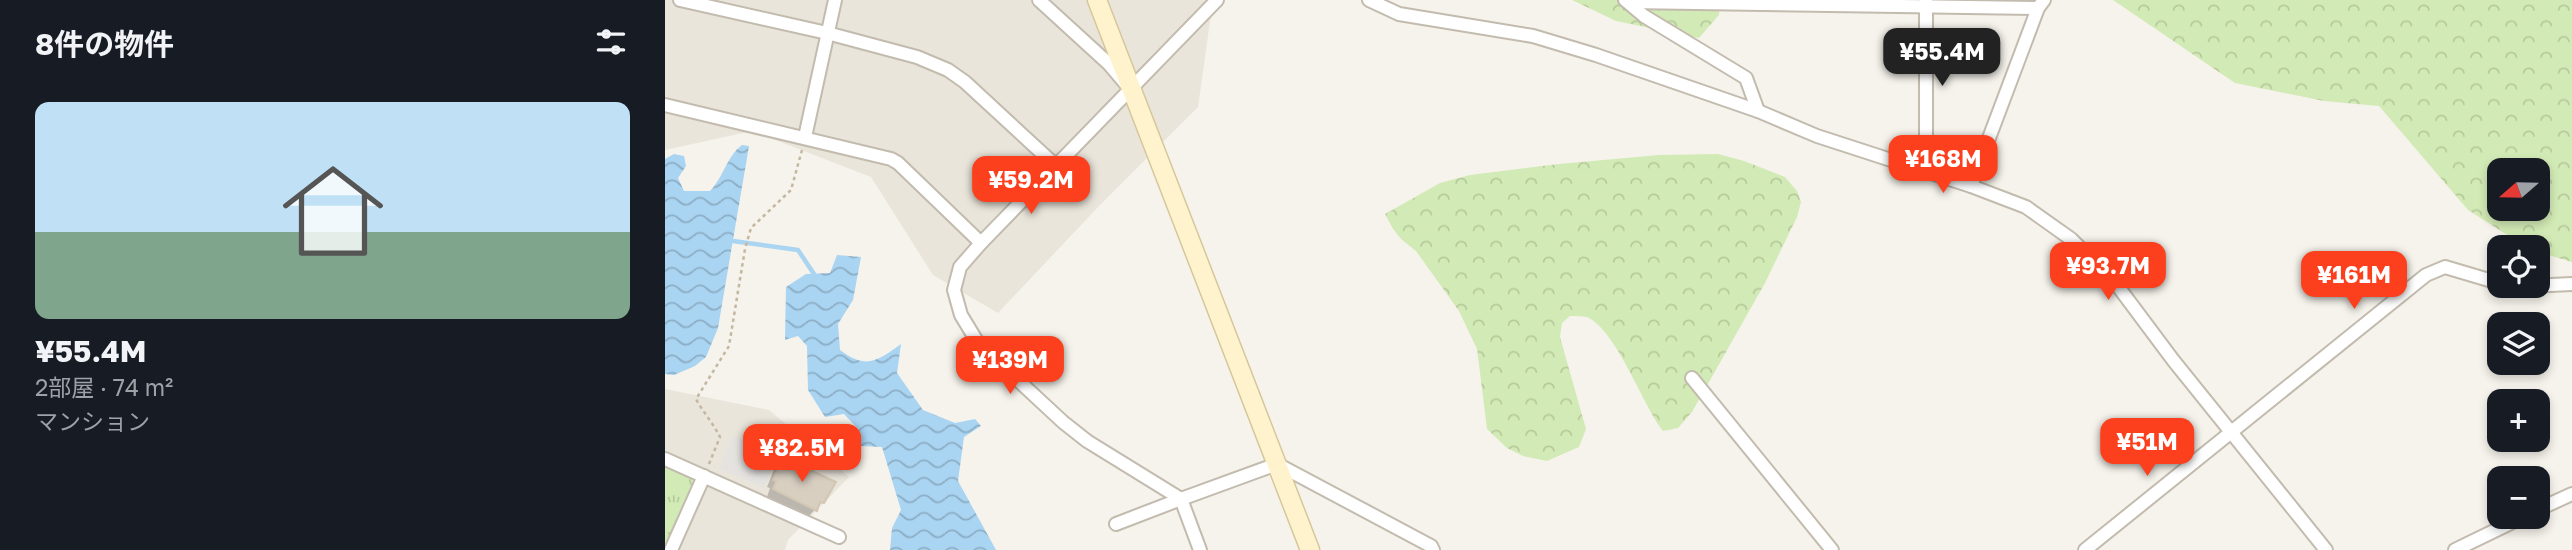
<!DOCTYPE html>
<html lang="ja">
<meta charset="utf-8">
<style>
body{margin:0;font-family:"Golos Text","Noto Sans JP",sans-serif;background:#242831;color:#f1f3f6;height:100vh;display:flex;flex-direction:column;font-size:26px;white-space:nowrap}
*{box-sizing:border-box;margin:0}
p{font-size:23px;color:#9ea1a6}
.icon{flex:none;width:38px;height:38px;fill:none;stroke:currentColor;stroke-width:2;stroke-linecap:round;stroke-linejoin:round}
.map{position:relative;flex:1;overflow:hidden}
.side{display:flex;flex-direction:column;background:#171b24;width:665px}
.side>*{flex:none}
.needle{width:46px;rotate:250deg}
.controls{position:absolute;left:1822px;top:158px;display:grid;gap:14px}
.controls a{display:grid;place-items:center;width:63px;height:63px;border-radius:14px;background:#171b24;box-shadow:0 4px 10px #0003;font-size:35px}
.price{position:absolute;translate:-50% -60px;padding:0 16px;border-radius:14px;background:#fc3f1d;color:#fff;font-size:23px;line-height:46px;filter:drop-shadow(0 2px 4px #0008)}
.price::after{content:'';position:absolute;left:50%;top:42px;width:21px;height:16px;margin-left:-10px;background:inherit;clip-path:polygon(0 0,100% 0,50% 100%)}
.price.selected{background:#222;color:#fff}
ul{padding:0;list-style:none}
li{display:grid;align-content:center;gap:14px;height:371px;padding:0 35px}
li+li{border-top:2px solid #363941}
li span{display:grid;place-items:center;height:217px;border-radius:14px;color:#555}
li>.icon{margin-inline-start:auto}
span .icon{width:126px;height:126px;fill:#fffc;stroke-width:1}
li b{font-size:30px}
h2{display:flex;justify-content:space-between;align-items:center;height:84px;padding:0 35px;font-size:30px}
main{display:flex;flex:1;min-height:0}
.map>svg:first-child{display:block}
.residential{fill:#eae5da}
.forest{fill:url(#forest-crowns);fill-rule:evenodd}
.park{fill:url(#park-tufts)}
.parking{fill:#e5e3e0}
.water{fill:url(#water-waves)}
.shadow{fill:#0003}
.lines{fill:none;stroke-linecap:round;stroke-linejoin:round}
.stream{stroke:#a9d4f2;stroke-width:4.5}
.building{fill:#d8cfc1;stroke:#d3c7b4;stroke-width:2}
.street-casing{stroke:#c2bbae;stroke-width:16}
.secondary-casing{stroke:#d6c79b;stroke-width:21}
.path{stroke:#c4b79f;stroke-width:2.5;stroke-dasharray:3.5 3.5;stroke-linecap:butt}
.street{stroke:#fff;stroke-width:12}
.secondary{stroke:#fff3cd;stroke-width:18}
</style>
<main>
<section class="side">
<h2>8件の物件<svg class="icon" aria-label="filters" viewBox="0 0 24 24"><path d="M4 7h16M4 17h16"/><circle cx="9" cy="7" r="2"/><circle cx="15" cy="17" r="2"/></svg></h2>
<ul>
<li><span style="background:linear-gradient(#bfe0f5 60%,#7fa58c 0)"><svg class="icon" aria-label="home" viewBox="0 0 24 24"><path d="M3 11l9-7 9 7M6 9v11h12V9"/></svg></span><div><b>¥55.4M</b><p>2部屋 · 74 m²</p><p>マンション</p></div></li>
</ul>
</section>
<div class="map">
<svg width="1907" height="550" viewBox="0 0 1907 550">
<defs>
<pattern id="forest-crowns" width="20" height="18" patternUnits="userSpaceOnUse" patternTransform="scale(1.75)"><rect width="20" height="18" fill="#d2eab5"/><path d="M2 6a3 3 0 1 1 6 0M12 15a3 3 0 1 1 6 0" fill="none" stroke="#b6ca9c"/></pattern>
<pattern id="park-tufts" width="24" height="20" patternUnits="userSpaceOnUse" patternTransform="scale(1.75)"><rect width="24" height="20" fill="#d2eab5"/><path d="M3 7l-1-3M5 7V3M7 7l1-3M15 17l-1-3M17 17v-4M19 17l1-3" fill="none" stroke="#b6ca9c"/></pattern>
<pattern id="water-waves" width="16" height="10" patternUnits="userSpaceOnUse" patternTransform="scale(1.75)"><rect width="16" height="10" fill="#a9d4f2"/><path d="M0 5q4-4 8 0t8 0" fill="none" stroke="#8caec5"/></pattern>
</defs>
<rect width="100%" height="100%" fill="#f6f3ec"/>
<g class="residential">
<polygon points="0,0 548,0 533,107 434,206 333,313 268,275 206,177 87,131 0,150"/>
<polygon points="0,389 104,410 184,477 123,540 120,550 0,550"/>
</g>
<g class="forest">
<polygon points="907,0 1046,0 1054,8 1054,15 1034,38 951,21"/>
<path d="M 1448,0 L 1907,0 L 1907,262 L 1873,252 L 1872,247 L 1861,247 L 1803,210 L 1714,106 L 1659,101 L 1570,83 ZM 1834,170 L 1872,170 L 1872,208 L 1834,208 Z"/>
<path d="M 1053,154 L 1079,161 L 1120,177 L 1132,191 L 1136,202 L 1132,217 L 1100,283 L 1027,412 L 1013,428 L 998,431 C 977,404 952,331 922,317 C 917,316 910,316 905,316 L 897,323 L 895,337 L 921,429 L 914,447 L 882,461 L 858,456 L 842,448 L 822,429 L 812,349 L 794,311 L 751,251 L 736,239 L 728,229 L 720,214 L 775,183 L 805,175 L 894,164 L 994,155 Z"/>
</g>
<polygon class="park" points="0,465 26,477 30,482 0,550"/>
<polygon class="parking" points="94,426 118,439 99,488 54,469 67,436 85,442"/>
<g class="water">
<path d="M 77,145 L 84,146 L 53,328 L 41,357 L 30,366 L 9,375 L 0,374 L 0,159 L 9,154 L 19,156 L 21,166 L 13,178 L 19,191 L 45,191 C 58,178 62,156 77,145 Z"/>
<path d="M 172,255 L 196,257 L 188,300 L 173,324 L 175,350 C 202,370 212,361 236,344 L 232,373 L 258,410 L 290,423 L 310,419 L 316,426 L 299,437 L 293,481 L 331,550 L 225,550 L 227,528 L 236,510 L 217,447 L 196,446 L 188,439 L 194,430 L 179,414 L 160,417 L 143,390 L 142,346 L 133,336 L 120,340 L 121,287 L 141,274 L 165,273 Z"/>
</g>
<polygon class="shadow" points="117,460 157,502 143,517 102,497 105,488 102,487 110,467"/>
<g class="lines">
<polyline class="stream" points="68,241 133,250 149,274"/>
</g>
<polygon class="building" points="117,457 171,482 159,503 155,502 152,511 108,489 111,481 108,480"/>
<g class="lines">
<g class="street-casing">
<g id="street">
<polyline points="15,0 162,33 252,57 283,70 300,82 391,166"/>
<polyline points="374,0 444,64 461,84"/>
<polyline points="704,0 734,14 868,36 931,55 1093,111 1152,136 1306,186 1361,207 1406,239 1449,281 1508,360 1661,550"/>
<polyline points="960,0 979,16 1081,78 1093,111"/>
<polyline points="963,2 1373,8"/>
<polyline points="0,105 226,159 233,163 316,243"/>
<polyline points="140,137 170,0"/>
<polyline points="1261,172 1261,0"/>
<polyline points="1306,186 1373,8 1379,0"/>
<polyline points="1841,285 1847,287 1907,284"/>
<polyline points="1027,378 1167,550"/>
<polyline points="0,459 174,537"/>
<polyline points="516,499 422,441 398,422 313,343 296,315 289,290 295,267 316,243 552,0"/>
<polyline points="1872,510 1907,494"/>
<polyline points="451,524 516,499"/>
<polyline points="6,550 39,476"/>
<polyline points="535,550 516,499 612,464 766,546 768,550"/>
<polyline points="1420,550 1761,275 1780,267 1834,283"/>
<polyline points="1790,550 1860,516"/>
</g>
</g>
<g class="secondary-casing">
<polyline id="secondary" points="432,0 645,550"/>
</g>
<path class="path" d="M 44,464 L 55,437 C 48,423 38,412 31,399 L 64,346 L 80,249 L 86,228 L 126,190 L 137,150"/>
<use href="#street" class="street"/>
<use href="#secondary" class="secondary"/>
</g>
</svg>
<div class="controls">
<a><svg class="needle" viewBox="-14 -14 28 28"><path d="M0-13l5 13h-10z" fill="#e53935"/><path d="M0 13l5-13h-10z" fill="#9ea1a6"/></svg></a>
<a><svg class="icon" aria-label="locate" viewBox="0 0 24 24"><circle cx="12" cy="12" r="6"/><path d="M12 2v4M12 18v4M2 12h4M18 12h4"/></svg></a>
<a><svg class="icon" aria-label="layers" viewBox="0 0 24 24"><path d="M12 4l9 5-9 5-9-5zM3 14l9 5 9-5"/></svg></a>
<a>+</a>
<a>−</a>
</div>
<b class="price selected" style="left:1277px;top:88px">¥55.4M</b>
<b class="price" style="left:1278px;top:195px">¥168M</b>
<b class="price" style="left:366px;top:216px">¥59.2M</b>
<b class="price" style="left:1443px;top:302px">¥93.7M</b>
<b class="price" style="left:1689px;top:311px">¥161M</b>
<b class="price" style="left:345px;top:396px">¥139M</b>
<b class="price" style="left:1482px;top:478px">¥51M</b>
<b class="price" style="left:137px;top:484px">¥82.5M</b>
</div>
</main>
